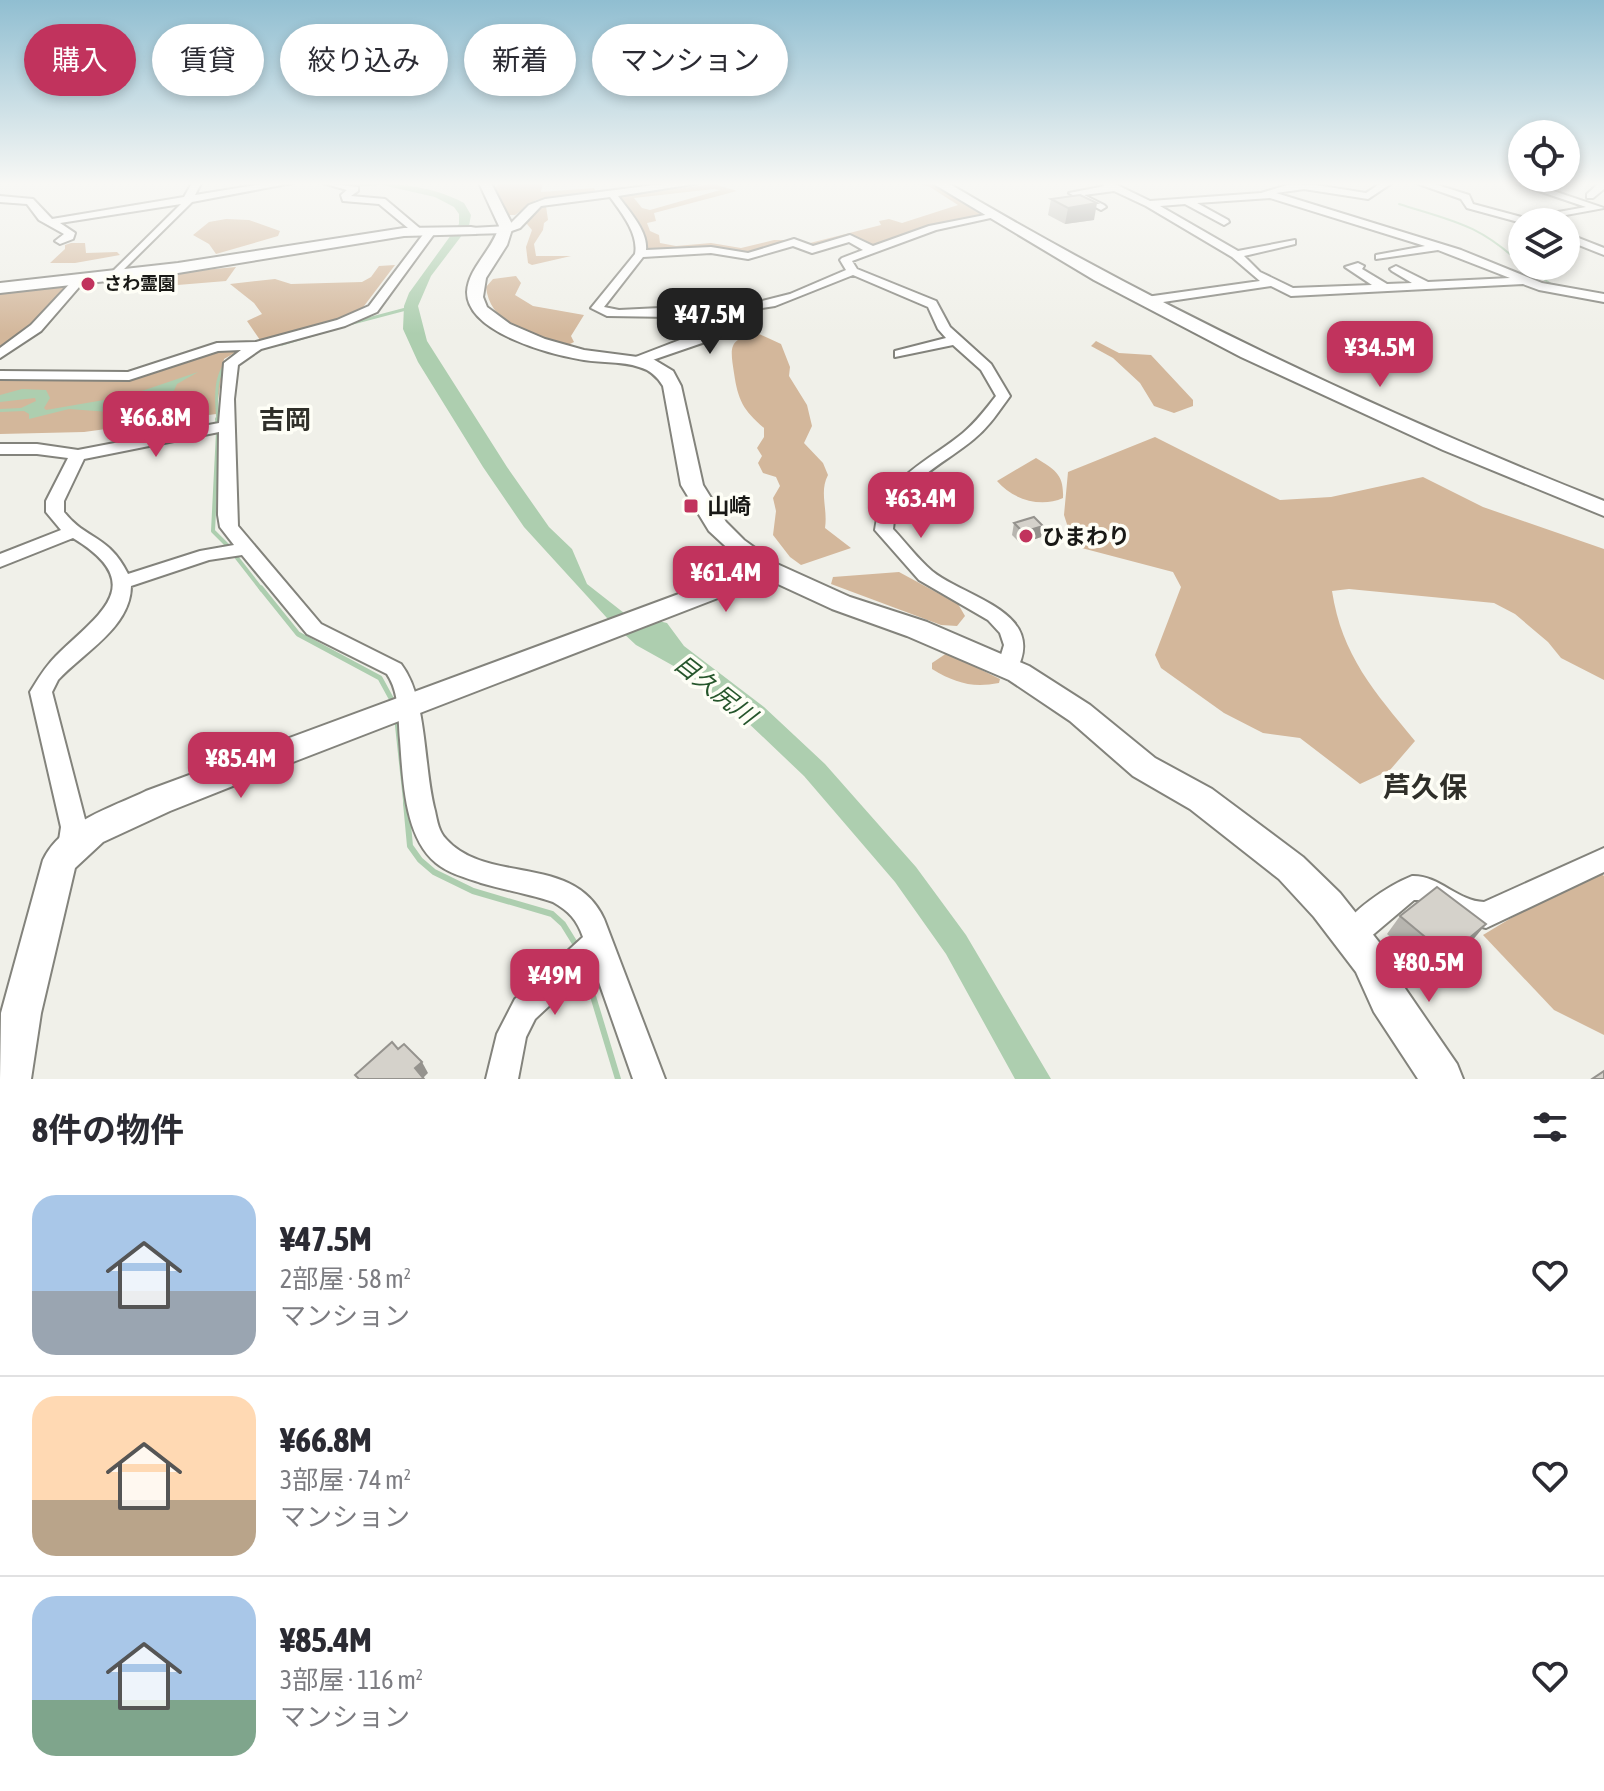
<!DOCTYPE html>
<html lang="ja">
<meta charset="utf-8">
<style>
body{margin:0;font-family:"Asap Condensed","Noto Sans JP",sans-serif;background:#f7f7f7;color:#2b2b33;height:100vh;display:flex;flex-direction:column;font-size:30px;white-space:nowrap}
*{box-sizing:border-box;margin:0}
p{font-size:26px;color:#7c7c81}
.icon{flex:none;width:44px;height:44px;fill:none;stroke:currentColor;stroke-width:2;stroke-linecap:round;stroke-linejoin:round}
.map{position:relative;height:1079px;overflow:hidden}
.side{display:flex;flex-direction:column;background:#fff;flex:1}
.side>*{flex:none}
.banner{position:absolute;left:24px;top:24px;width:800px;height:72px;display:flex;gap:16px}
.buttons{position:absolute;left:1508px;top:120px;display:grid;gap:16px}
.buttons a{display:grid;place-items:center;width:72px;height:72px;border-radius:50%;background:#fff;box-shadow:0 4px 12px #0003;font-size:40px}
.price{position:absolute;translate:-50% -68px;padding:0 18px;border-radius:16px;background:#c1335d;color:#fff;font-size:26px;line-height:52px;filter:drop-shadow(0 2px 4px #0008)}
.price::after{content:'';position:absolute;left:50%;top:48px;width:24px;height:18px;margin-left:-12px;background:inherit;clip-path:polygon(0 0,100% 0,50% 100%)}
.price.on{background:#222;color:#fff}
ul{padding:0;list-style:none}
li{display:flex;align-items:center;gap:24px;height:200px;padding:0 32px}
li+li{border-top:2px solid #e1e1e2}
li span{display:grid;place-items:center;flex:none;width:224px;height:160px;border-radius:24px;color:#555}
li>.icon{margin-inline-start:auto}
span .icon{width:96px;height:96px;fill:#fffc;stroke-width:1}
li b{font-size:34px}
h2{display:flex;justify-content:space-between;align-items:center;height:96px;padding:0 32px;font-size:34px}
.tag{padding:0 28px;border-radius:36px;background:#fff;box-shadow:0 4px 12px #0003;font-size:28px;line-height:72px}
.tag.on{background:#c1335d;color:#fff}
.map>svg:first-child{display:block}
.green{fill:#d3b79b;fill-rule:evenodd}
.water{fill:#adceaf}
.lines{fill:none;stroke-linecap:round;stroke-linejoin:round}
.stream-far4{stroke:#adceaf;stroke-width:2}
.stream-far3{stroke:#adceaf;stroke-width:3}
.stream-far2{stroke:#adceaf;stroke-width:4}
.stream-far1{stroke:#adceaf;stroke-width:5}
.stream{stroke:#adceaf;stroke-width:6}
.street-casing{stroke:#83837c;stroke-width:4}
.secondary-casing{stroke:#83837c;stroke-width:4}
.street{fill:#fff;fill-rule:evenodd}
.secondary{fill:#fff;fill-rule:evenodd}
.wall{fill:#b7b5af}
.shaded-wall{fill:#95938e}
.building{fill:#d5d2cb;stroke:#95938e;stroke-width:2}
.poi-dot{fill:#c1335d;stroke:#fefef6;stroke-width:3}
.labels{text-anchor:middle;stroke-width:7;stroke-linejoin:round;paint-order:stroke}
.far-poi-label{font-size:18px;font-weight:bold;fill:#191916;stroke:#fefef6;text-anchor:start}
.poi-label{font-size:22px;font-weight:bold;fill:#191916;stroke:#fefef6;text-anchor:start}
.water-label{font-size:24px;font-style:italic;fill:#26562c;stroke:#fefef6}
.quarter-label{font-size:26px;font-weight:bold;fill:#2f2f29;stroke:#fefef6}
.near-neighbourhood-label{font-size:28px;font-weight:bold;fill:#2f2f29;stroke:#fefef6}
</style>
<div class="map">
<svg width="1604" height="1079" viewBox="0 0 1604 1079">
<rect width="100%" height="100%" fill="#f0f0e9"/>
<g class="green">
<polygon points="499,183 543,183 541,192 594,188 596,192 536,200 515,215 508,215 499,207 495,188"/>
<polygon points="914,183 930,183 982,215 930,227 875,247 851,237 814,248 806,244 881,225 879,221 889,219 902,223 958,205 930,187"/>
<path d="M 714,184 L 737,191 L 654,213 L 656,221 L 647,223 L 650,231 L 659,235 L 660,243 L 676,246 L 711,243 L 741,248 L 774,240 L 789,240 L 750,253 L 645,251 C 651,229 631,211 618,196 ZM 714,189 L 720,190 L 650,210 L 642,208 L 634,198 Z"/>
<polygon points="537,205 549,205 546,206 548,220 544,223 543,230 534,244 536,256 571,256 532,265 528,263 526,247 532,230 527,224 522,224"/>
<polygon points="226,219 249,220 280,231 278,236 216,254 209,244 193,235 209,222"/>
<polygon points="71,243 85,243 86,253 117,252 120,255 75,263 50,263 65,249 65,245"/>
<polygon points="395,265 358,314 305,330 260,340 247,321 262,314 254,303 230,284 275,279 291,284 362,282 371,277 379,266"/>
<polygon points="236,267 226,281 129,289 138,276"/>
<path d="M 516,276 L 521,283 L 515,295 L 533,306 L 584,315 L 571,336 L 574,342 L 566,346 C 533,337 490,325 486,287 L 493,279 Z"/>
<polygon points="72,283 25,329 0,347 0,291"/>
<path d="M 759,334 L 781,344 L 790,367 L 789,376 L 807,405 L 812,426 L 804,443 L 823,463 L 828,475 C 819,492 828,509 825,528 L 851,548 L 801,565 L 790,557 L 773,535 L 776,511 L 773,498 L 780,486 L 776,477 L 763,473 L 758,463 L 762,456 L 757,448 L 764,437 L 764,428 C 743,410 738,400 734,373 C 730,347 728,338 759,334 Z"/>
<polygon points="1096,341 1119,353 1151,355 1193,400 1193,406 1174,413 1154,406 1140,383 1113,358 1091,346"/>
<polygon points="243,348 224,359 216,414 84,432 0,434 0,379 112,381 211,352"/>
<path d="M 1155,437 L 1280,500 L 1331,497 L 1423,477 L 1483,507 L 1604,549 L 1604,680 L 1561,658 L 1548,642 L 1515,614 L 1494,603 L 1349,589 L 1332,591 C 1342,656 1374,691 1415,741 L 1390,770 L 1360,784 L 1300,738 L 1263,733 L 1224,713 L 1161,668 L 1155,655 L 1181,587 L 1173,572 L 1074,546 L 1064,515 L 1068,472 Z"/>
<path d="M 1036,458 C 1055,470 1064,474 1063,498 C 1041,508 1013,500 997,481 Z"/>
<polygon points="899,572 958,604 965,616 957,626 941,625 831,584 833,577"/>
<path d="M 947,653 L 1000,679 L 999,683 C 972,688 955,683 932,669 L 932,663 Z"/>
<polygon points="1594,868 1604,876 1604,1035 1554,1010 1483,935"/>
</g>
<g class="water">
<path d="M 341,183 C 383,183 425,182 464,203 L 471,215 L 469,226 L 431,276 L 418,306 L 427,341 L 507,467 L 549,527 L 572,549 L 587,584 L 624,613 L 667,623 L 684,646 L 764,707 L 825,764 L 916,867 L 966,935 L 1051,1079 L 1015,1079 L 946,954 L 895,882 L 804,776 L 744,719 L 679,669 L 636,645 L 607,618 L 524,527 L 483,467 L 418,362 L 403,329 L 404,306 L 409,293 L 459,224 L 459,214 L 454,207 L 435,197 L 382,185 L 356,187 Z"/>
<polygon points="198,372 177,384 168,403 161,408 109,412 69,409 29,419 29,414 24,411 0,412 0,409 21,408 36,401 35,398 0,402 0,395 22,389 46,390 50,398 44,408 46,410 127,396"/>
</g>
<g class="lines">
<g class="stream-far4">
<path d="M 1399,204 C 1453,221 1479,224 1522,265"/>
<polyline points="1523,266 1556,287"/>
</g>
<g class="stream-far3">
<polyline points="349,324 406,309"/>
<polyline points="282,344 333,329"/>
<path d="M 218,421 C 215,392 214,366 241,350"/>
</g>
<g class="stream-far2">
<polyline points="217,419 218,424"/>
<polyline points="218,432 213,531 230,548"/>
<polyline points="234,554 262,590"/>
</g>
<g class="stream-far1">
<polyline points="261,588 298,634 380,678 392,700"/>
<polyline points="397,721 406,805"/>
</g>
<g class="stream">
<polyline points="406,803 410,846 420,860 434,872 473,891 552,914 563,924 576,945"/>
<polyline points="586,973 618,1079"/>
</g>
<g class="street-casing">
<g id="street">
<polygon points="192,183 201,183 195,195 268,183 292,183 192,202 115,278 111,277 111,273 181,204 60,223 75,233 73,239 60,244 55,241 64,234 39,220 27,204 0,202 0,196 33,199 52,219 184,197"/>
<polygon points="323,183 358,187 358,191 351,196 385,199 423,231 414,233 379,204 343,201 341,195 347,190"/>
<path d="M 670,183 L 700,183 L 618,196 C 629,211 648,231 646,250 L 711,247 L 748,253 L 794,239 L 813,246 L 850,235 L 873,246 L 929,226 L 995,213 L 995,217 L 936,230 L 852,261 L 857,269 L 936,301 L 950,327 L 991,364 L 1010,396 C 999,411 989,427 974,439 C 942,466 897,482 893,529 C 906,543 918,559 932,571 C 965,598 1050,612 1015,673 L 1001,673 L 997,668 L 1004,645 L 1000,633 L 988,620 L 919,580 L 875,530 C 881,479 928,462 963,433 C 976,422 986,409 996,396 L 981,370 L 953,345 L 895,357 L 895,351 L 946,338 L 938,329 L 928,307 L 853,275 L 775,306 L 695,318 L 712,333 L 705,342 L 638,365 L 631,361 L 633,358 L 698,333 L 672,317 L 607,316 L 591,308 L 635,254 C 639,234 621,212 610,197 L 541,206 L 520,228 L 506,233 L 471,234 L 466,231 L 471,228 L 508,226 L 529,205 L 545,199 ZM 849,242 L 863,250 L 842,258 L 840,260 L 846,270 L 790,294 L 758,302 L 707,307 L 684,313 L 660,308 L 619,310 L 604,307 L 643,257 L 711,253 L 748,259 L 793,246 L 812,253 Z"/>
<path d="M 1101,183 L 1113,183 L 1150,201 L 1261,193 L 1291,184 L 1316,185 L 1366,193 L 1381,183 L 1392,183 L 1368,199 L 1304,189 L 1276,193 L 1461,250 L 1542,283 L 1604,294 L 1604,302 L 1539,290 L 1523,284 L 1291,296 L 1271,286 L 1143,305 L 1137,301 L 1139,298 L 1260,281 L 1232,257 L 1146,206 L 1114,191 L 1084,195 L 1104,205 L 1106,207 L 1101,210 L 1069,193 L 1105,186 ZM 1270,198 L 1425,246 L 1376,255 L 1376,259 L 1438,250 L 1510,278 L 1428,282 L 1396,266 L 1390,269 L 1392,271 L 1412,283 L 1387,284 L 1362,269 L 1364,266 L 1358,263 L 1345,267 L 1372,285 L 1293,288 L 1260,272 L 1244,256 L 1295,244 L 1295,240 L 1238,251 L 1160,206 L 1185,204 L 1224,225 L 1229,222 L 1228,220 L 1197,203 Z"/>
<polygon points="1416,183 1431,183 1469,195 1473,204 1525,218 1586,207 1515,183 1530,183 1604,208 1522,223 1467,208 1461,199"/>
<polygon points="1599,183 1604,183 1604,189 1593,198 1587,198 1587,194"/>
<path d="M 428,228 L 437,230 L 377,312 L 345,326 L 261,349 L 238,365 L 234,399 L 238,526 L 321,624 L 401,664 C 428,699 423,767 435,811 C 437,821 439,832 446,839 C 487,885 574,853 604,919 L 665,1079 L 633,1079 L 593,965 L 535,1019 L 526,1037 L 518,1079 L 486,1079 L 497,1034 L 515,999 L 583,937 C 577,920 569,911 553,902 C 530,894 505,890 481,883 C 466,878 448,873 436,863 C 404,837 403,778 400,740 C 398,719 400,693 387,674 L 307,634 L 242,555 L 209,560 L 131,586 C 131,627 84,652 58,680 L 52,692 L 87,827 L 80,855 L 71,858 L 62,855 L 58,847 L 61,827 L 30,692 C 38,679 45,667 56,656 C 97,615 151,585 73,538 L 0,567 L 0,554 L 61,530 L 46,512 L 46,501 L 68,458 L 37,454 L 0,454 L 0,444 L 37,444 L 78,450 L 219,423 L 224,363 L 241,350 L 218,351 L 129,380 L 0,379 L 0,371 L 128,372 L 217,343 L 256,342 L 337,320 L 369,306 ZM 219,432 L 218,515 L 220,527 L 234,545 L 200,551 L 128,574 C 108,534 86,540 64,512 L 64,501 L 84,459 Z"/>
<polygon points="1566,233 1604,248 1604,255 1566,240"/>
<polygon points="76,277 86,279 41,331 0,358 0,348 31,325"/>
<path d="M 1604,848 L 1604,872 L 1486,928 L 1454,920 L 1420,900 L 1414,900 L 1362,944 L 1352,948 L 1342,944 L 1338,935 C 1348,912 1389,885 1412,876 C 1439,875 1457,901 1484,902 Z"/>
</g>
</g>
<g class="secondary-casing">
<g id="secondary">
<path d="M 479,183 L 491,183 L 513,226 L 507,245 L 486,278 L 483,297 L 487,307 L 510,324 L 545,339 L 584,350 L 653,359 L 673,371 L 681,386 L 703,485 L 726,522 L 744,540 L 777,564 L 850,597 L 927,622 L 1029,666 L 1090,705 L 1155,758 L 1212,789 L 1303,857 L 1340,893 L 1382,946 L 1402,984 L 1457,1064 L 1463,1079 L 1418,1079 L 1374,1012 L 1356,972 L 1314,917 L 1279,879 L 1190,809 L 1133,776 L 1070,721 L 1009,680 L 907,636 L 832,609 L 767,579 L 293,762 L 170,811 L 103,842 L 75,868 L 41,1013 L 31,1079 L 0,1079 L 1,1013 L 43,860 C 61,822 111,808 146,791 L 749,568 L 709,531 L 681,485 L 663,386 C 657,376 650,370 639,367 C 622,361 602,363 584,360 C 552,355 467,333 467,292 C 468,268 493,250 499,226 Z"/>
<path d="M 932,183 L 948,183 C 1158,308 1377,411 1604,501 L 1604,516 L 1443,450 L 1241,357 L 1094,280 Z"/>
<polygon points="471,227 476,228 476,234 404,236 178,273 0,293 0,283 178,263 404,228"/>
</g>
</g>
<use href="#street" class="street"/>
<use href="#secondary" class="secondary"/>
</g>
<g class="wall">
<polygon points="1051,199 1094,220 1065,224 1048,215"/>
<polygon points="1014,523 1041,537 1021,544 1012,535"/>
<polygon points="1400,916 1486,924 1471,942 1433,974 1387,934"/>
</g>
<g class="shaded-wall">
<polygon points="1097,203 1094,220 1065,224 1068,208"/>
<polygon points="1043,526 1041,537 1021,544 1023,532"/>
<polygon points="1486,924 1471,942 1433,974 1448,956"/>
<polygon points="422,1062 428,1073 422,1079 415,1068"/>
</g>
<g class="building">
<polygon points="1080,195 1097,203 1068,208 1051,199"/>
<polygon points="1034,517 1043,526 1023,532 1014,523"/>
<polygon points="1437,887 1486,924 1448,956 1400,916"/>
<polygon points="392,1042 398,1049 404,1044 422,1062 415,1068 424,1079 359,1079 355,1075"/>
<polygon points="1604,1071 1604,1079 1592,1079"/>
</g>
<linearGradient id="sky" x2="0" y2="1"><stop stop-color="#90bed1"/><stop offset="0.55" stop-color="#f8f8f5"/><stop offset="1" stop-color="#f8f8f5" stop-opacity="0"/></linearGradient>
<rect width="1604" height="334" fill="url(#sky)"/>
<g class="poi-dot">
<circle cx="88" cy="284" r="8"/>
<rect x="683" y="498" width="16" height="16" rx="4"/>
<circle cx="1026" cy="536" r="8"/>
</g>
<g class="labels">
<g class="far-poi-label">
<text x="104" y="290">さわ霊園</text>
</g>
<g class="poi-label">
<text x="707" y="514">山崎</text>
<text x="1042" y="544">ひまわり</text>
</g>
<g class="water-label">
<text transform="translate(715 690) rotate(38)" y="8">目久尻川</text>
</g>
<g class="quarter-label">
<text x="285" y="429">吉岡</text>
</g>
<g class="near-neighbourhood-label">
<text x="1425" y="797">芦久保</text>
</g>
</g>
</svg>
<div class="buttons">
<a><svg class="icon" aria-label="locate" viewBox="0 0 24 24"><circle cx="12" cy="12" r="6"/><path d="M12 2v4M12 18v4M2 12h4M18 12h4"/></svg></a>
<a><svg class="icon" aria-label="layers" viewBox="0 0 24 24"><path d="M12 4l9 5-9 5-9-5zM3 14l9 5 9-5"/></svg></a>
</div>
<b class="price on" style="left:710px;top:356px">¥47.5M</b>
<b class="price" style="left:1380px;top:389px">¥34.5M</b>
<b class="price" style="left:156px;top:459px">¥66.8M</b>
<b class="price" style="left:921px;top:540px">¥63.4M</b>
<b class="price" style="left:726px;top:614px">¥61.4M</b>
<b class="price" style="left:241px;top:800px">¥85.4M</b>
<b class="price" style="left:1429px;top:1004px">¥80.5M</b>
<b class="price" style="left:555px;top:1017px">¥49M</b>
<div class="banner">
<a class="tag on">購入</a>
<a class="tag">賃貸</a>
<a class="tag">絞り込み</a>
<a class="tag">新着</a>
<a class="tag">マンション</a>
</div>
</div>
<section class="side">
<h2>8件の物件<svg class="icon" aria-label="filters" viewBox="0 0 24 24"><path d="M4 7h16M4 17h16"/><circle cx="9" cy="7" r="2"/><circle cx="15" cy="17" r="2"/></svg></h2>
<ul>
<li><span style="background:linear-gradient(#a9c7e8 60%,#9aa5b1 0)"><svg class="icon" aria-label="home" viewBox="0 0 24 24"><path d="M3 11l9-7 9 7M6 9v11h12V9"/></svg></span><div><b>¥47.5M</b><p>2部屋 · 58 m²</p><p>マンション</p></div><svg class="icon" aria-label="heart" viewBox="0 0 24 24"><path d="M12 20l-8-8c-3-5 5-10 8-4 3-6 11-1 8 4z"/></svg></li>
<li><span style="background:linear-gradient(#ffd9b3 65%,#b9a48a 0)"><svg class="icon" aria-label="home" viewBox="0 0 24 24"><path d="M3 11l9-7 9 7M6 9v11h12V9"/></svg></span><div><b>¥66.8M</b><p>3部屋 · 74 m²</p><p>マンション</p></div><svg class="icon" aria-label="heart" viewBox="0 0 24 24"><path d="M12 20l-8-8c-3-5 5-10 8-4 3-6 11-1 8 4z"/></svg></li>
<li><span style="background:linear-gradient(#a9c7e8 65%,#7fa58c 0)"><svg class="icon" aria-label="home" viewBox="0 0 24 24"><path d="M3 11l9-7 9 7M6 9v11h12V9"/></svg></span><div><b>¥85.4M</b><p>3部屋 · 116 m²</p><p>マンション</p></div><svg class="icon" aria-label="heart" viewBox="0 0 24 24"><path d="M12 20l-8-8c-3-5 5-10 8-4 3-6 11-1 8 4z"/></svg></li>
</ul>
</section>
